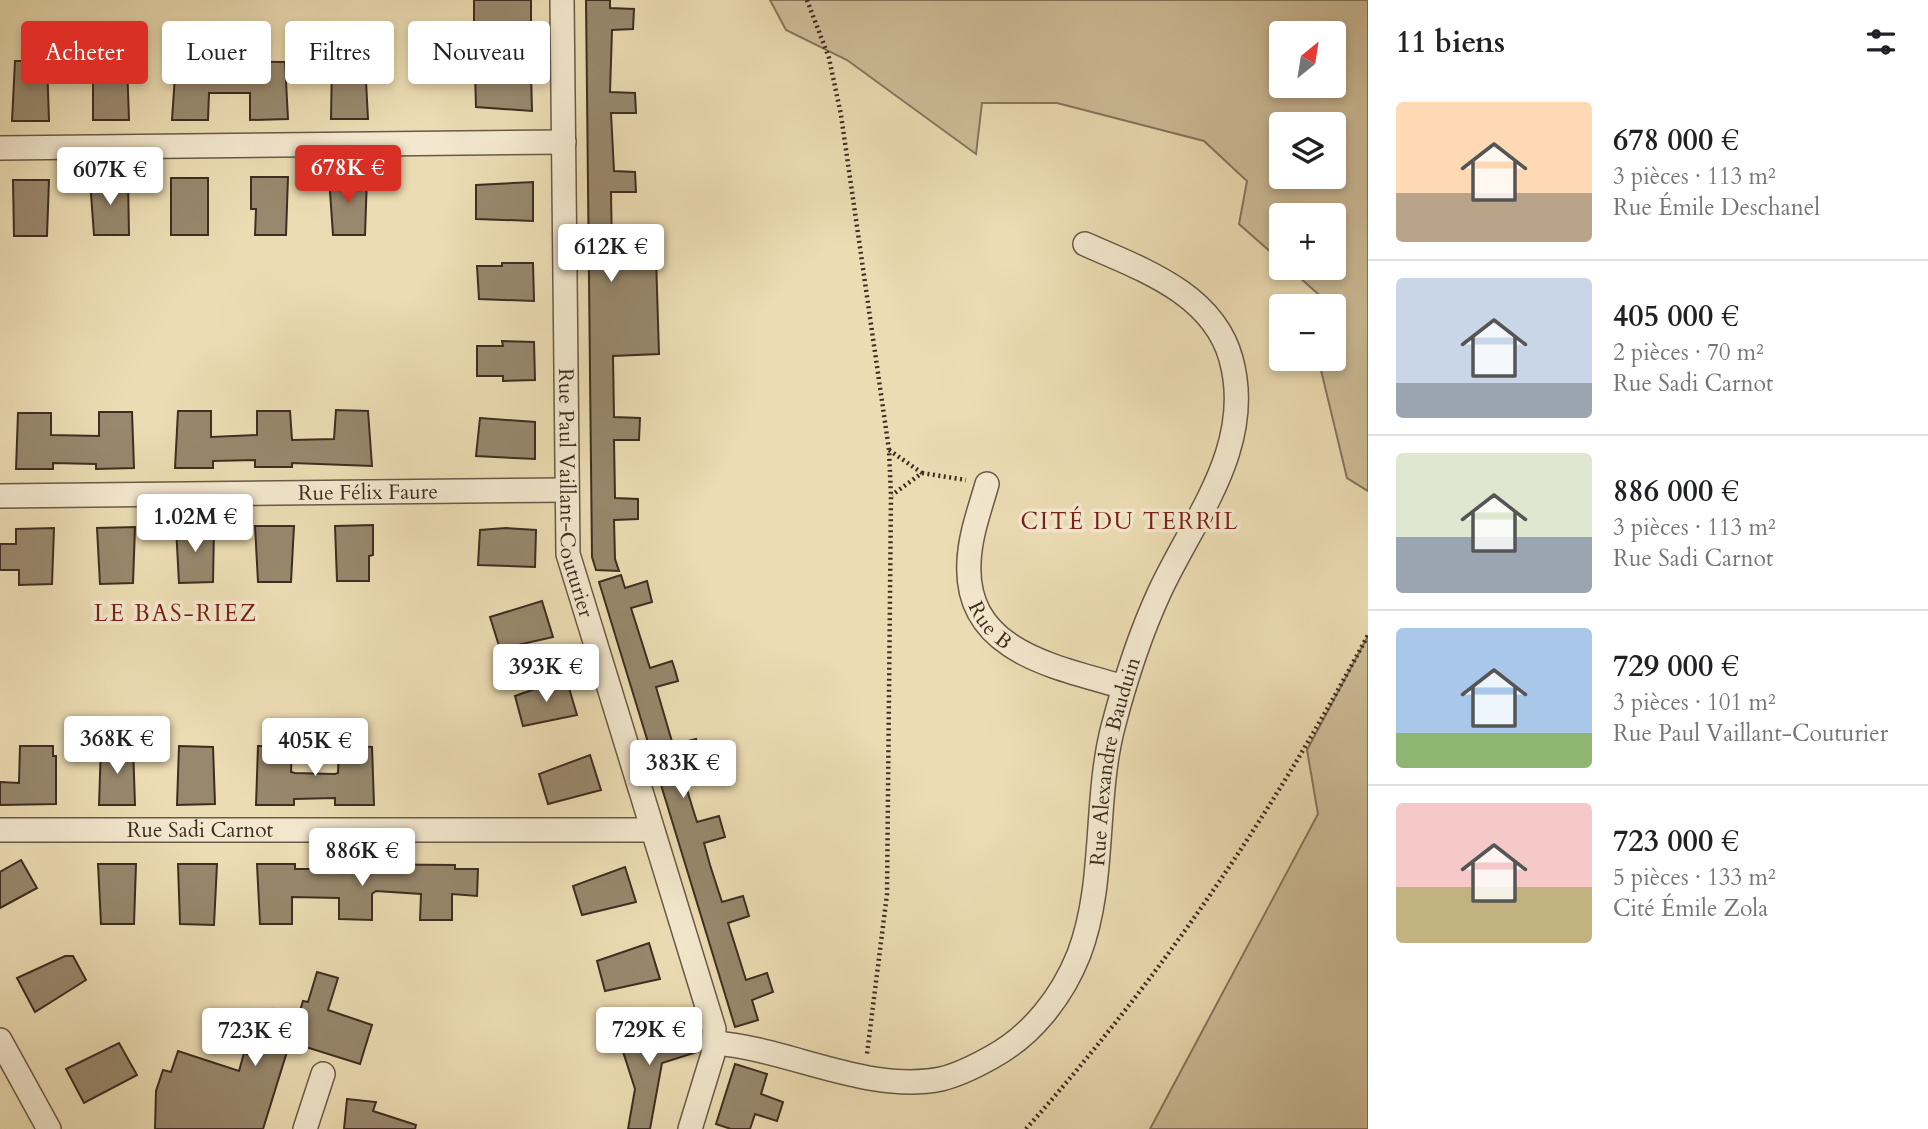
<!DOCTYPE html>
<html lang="fr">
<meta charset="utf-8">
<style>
body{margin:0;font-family:Cardo,serif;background:#f6f6f6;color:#202124;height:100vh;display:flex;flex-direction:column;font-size:26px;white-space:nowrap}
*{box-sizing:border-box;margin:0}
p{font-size:23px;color:#757577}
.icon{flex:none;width:38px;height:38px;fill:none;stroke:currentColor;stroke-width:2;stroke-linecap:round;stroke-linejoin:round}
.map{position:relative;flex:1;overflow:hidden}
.details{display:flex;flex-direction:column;background:#fff;width:560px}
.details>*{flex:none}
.guide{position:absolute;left:21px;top:21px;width:665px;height:63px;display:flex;gap:14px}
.needle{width:46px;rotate:30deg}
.fabs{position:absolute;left:1269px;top:21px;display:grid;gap:14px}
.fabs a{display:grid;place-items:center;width:77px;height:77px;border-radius:7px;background:#fff;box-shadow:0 4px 10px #0003;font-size:35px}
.price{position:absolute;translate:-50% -60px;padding:0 16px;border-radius:7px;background:#fff;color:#222;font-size:23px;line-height:46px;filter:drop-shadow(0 2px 4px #0008)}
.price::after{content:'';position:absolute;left:50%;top:42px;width:21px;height:16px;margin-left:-10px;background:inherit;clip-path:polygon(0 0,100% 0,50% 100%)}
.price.current{background:#d93025;color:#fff}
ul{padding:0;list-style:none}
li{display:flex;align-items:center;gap:21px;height:175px;padding:0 28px}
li+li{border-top:2px solid #e0e0e0}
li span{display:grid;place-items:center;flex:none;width:196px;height:140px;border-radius:7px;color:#555}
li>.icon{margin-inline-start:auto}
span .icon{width:84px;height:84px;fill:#fffc;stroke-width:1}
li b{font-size:30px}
h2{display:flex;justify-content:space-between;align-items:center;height:84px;padding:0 28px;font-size:30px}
.tag{padding:0 24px;border-radius:7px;background:#fff;box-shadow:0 4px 10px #0003;font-size:24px;line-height:63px}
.tag.current{background:#d93025;color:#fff}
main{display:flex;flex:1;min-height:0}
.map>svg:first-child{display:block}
.green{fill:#cebe9a;stroke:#86765e;stroke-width:2;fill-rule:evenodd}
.building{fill:#98886d;stroke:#3e2d21;stroke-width:2}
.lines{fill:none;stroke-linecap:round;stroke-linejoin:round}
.minor-casing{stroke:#6a5946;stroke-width:26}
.path{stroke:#3e2d21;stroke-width:4.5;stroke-dasharray:2 3.5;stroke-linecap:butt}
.minor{stroke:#f3e8ce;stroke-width:23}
.labels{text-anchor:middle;stroke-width:7;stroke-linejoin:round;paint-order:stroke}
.street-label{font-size:21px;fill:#3e2d21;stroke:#f3e8ce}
.neighbourhood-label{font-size:23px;letter-spacing:2px;fill:#7a1f14;stroke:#f3e8ce}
</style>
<main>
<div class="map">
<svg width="1368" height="1129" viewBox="0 0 1368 1129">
<rect width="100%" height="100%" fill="#ecdcb3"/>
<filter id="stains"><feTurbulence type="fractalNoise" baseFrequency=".00286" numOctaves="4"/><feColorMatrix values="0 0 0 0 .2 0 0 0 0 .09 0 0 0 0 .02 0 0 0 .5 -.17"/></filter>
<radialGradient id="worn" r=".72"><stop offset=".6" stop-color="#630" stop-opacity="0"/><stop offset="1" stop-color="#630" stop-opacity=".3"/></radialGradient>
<g class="green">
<path d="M 770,0 L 1368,0 L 1368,491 L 1347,478 L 1320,366 L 1321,359 L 1334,359 L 1334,306 L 1327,306 L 1327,302 L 1289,268 L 1334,268 L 1334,215 L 1281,215 L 1281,261 L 1239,224 L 1247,181 L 1204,141 L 1057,103 L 982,103 L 976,154 L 847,60 L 786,30 ZM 1281,33 L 1334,33 L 1334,86 L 1281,86 ZM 1281,124 L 1334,124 L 1334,177 L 1281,177 Z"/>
<polygon points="1368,636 1368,1129 1150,1129 1318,814 1307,750"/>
</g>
<g class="building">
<polygon points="474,0 531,0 531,31 474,28"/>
<polygon points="586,0 610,0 610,8 634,9 633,29 612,30 610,92 635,93 636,113 611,113 614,171 635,172 636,192 611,192 612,254 656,257 659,354 613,356 614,417 640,418 639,440 614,440 615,498 638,499 638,519 614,520 615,559 619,571 596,570 592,557"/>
<polygon points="15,61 47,61 49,121 12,121"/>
<polygon points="93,61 127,62 129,120 93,120"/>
<polygon points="176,61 285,62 288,119 250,120 250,93 209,93 208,120 172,120"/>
<polygon points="332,62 365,62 368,119 331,119"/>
<polygon points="531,72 532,111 476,107 475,74"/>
<polygon points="251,177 288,177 286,235 255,235 256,209 251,209"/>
<polygon points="329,177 367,177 365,235 333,235"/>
<rect x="171" y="178" width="37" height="57"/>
<polygon points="128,179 129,235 94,235 90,180"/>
<polygon points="13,180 49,180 47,236 14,236"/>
<polygon points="533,182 533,221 476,219 476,185"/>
<polygon points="502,263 533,263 534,301 479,299 477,266 502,266"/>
<polygon points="502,341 534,342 535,380 503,381 503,376 477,376 477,346 503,346"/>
<polygon points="336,410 368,411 372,466 292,463 292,467 255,467 255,460 213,461 213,468 175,468 178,411 211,411 211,437 257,435 257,411 290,411 292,440 334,439"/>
<polygon points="99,412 132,412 134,468 96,469 96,464 53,463 53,469 16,469 18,413 51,413 51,435 99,436"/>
<polygon points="480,418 535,422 535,459 476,456"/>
<polygon points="373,525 373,555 369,556 369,581 337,581 335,526"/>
<polygon points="255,526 294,526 291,582 258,582"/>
<polygon points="135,527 133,583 100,584 97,528"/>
<polygon points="176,527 214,527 213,582 179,583"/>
<polygon points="54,528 52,584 19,585 19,570 0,570 0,544 16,544 16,529"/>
<polygon points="506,528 536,530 535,567 478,565 480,530"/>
<polygon points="621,575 625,588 647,581 652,602 631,608 650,668 672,661 675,670 678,681 656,687 673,745 696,739 702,759 680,766 691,803 697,822 719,816 725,837 704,843 710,865 722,902 743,896 749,916 728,923 746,980 767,973 773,992 752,1000 758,1020 735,1027 599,582"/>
<polygon points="542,601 553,637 500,649 490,617"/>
<polygon points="566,678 577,715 523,726 515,696"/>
<polygon points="101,745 133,746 135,805 99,805"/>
<polygon points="20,746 53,746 53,756 56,756 56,804 0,805 0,782 19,783"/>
<polygon points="179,746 213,747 215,804 177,805"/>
<polygon points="258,746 292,746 291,772 295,773 335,774 338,773 339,746 372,747 374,805 335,805 335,798 294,799 294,805 256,805"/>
<polygon points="590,755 601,790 548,804 539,774"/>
<polygon points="21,860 37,888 0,908 0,872"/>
<polygon points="98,864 136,864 134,924 101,924"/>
<polygon points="178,864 217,864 214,925 180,924"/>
<polygon points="257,864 295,864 295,869 337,869 337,864 455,865 455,869 478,869 477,896 452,894 452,920 420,920 421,894 376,891 372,894 372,920 339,919 339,898 292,897 292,924 260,924"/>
<polygon points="625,867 636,902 582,915 573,886"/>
<polygon points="649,943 660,979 605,991 597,961"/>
<polygon points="65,956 73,956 86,980 35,1012 17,978"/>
<polygon points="317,972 338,978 328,1010 372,1025 360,1064 290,1042 263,1129 155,1129 156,1091 163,1070 171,1072 178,1051 239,1071 244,1053 257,1058 273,1009 298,1017 303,1001 308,1002"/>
<polygon points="673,1020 681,1044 676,1045 697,1052 662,1063 650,1129 628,1129 635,1089 619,1039"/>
<polygon points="119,1043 137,1075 84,1103 66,1069"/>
<polygon points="735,1064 767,1074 761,1094 783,1102 777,1121 755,1114 750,1129 731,1129 716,1124"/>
<polygon points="347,1099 376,1102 373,1111 416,1125 415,1129 344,1129"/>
</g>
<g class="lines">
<g class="minor-casing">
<g id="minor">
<path id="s1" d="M 562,0 L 568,554 L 714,1029 L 713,1054 L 690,1129"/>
<polyline points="0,148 564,142"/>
<path id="s2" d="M 987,484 C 980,509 970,535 969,562 C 964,652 1056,667 1124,687"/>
<path id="s3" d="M 0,496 L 566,490"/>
<path id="s4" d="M 0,830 L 652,830"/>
<polyline points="0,1040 49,1129"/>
<path id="s5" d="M 714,1043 C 787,1048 868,1094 941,1079 C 958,1075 976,1066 992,1057 C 1032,1035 1062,997 1079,954 C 1106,883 1094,800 1113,727 C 1125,681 1140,634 1160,591 C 1194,518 1255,446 1231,359 C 1213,293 1141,269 1085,244"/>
<polyline points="305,1129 323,1074"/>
</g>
</g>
<g class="path">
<polyline points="807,0 829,58 841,115 889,450 891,496 887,894 867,1054"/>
<polyline points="889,450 922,473 892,495"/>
<polyline points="922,473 966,480"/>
<path d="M 1026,1129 C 1162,976 1272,815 1368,635"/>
</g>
<use href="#minor" class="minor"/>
</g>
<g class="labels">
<g class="street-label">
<text dy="7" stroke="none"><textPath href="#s3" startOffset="368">Rue Félix Faure</textPath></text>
<text dy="7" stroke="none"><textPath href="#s1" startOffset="494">Rue Paul Vaillant-Couturier</textPath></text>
<text dy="7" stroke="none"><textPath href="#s2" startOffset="149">Rue B</textPath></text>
<text dy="7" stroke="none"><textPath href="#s5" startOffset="621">Rue Alexandre Bauduin</textPath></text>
<text dy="7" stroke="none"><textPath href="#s4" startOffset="200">Rue Sadi Carnot</textPath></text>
</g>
<g class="neighbourhood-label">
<text x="1130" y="529">CITÉ DU TERRIL</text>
<text x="176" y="621">LE BAS-RIEZ</text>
</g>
</g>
<rect width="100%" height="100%" filter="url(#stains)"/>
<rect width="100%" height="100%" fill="url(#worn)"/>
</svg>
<div class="fabs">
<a><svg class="needle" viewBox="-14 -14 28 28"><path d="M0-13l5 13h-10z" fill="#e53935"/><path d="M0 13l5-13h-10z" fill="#757577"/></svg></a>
<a><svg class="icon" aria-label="layers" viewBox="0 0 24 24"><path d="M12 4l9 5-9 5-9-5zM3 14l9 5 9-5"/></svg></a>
<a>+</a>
<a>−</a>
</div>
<b class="price current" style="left:348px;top:205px">678K €</b>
<b class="price" style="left:110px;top:207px">607K €</b>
<b class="price" style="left:611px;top:284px">612K €</b>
<b class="price" style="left:195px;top:554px">1.02M €</b>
<b class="price" style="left:546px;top:704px">393K €</b>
<b class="price" style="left:117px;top:776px">368K €</b>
<b class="price" style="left:315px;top:778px">405K €</b>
<b class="price" style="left:683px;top:800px">383K €</b>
<b class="price" style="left:362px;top:888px">886K €</b>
<b class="price" style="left:649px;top:1067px">729K €</b>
<b class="price" style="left:255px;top:1068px">723K €</b>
<div class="guide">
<a class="tag current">Acheter</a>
<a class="tag">Louer</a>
<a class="tag">Filtres</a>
<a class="tag">Nouveau</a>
</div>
</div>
<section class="details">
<h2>11 biens<svg class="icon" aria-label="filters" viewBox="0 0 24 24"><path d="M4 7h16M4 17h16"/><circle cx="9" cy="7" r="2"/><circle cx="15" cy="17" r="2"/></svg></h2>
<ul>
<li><span style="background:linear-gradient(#ffd9b3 65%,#b9a48a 0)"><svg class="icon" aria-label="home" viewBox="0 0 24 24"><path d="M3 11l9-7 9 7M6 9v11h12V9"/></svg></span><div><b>678 000 €</b><p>3 pièces · 113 m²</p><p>Rue Émile Deschanel</p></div></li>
<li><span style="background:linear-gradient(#c9d6e8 75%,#9aa5b1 0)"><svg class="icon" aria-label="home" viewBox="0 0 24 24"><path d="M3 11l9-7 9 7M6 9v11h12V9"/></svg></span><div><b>405 000 €</b><p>2 pièces · 70 m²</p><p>Rue Sadi Carnot</p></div></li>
<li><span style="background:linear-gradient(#dfe7d0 60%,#9aa5b1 0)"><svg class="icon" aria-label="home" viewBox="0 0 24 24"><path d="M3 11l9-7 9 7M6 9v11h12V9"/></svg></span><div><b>886 000 €</b><p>3 pièces · 113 m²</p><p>Rue Sadi Carnot</p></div></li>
<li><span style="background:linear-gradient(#a9c7e8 75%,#8fb573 0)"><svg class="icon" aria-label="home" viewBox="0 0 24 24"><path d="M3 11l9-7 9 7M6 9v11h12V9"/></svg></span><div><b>729 000 €</b><p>3 pièces · 101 m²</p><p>Rue Paul Vaillant-Couturier</p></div></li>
<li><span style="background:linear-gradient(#f6c9c9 60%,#c2b280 0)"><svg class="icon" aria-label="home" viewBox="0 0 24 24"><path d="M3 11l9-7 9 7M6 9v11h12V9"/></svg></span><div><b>723 000 €</b><p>5 pièces · 133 m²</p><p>Cité Émile Zola</p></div></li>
</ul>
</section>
</main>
